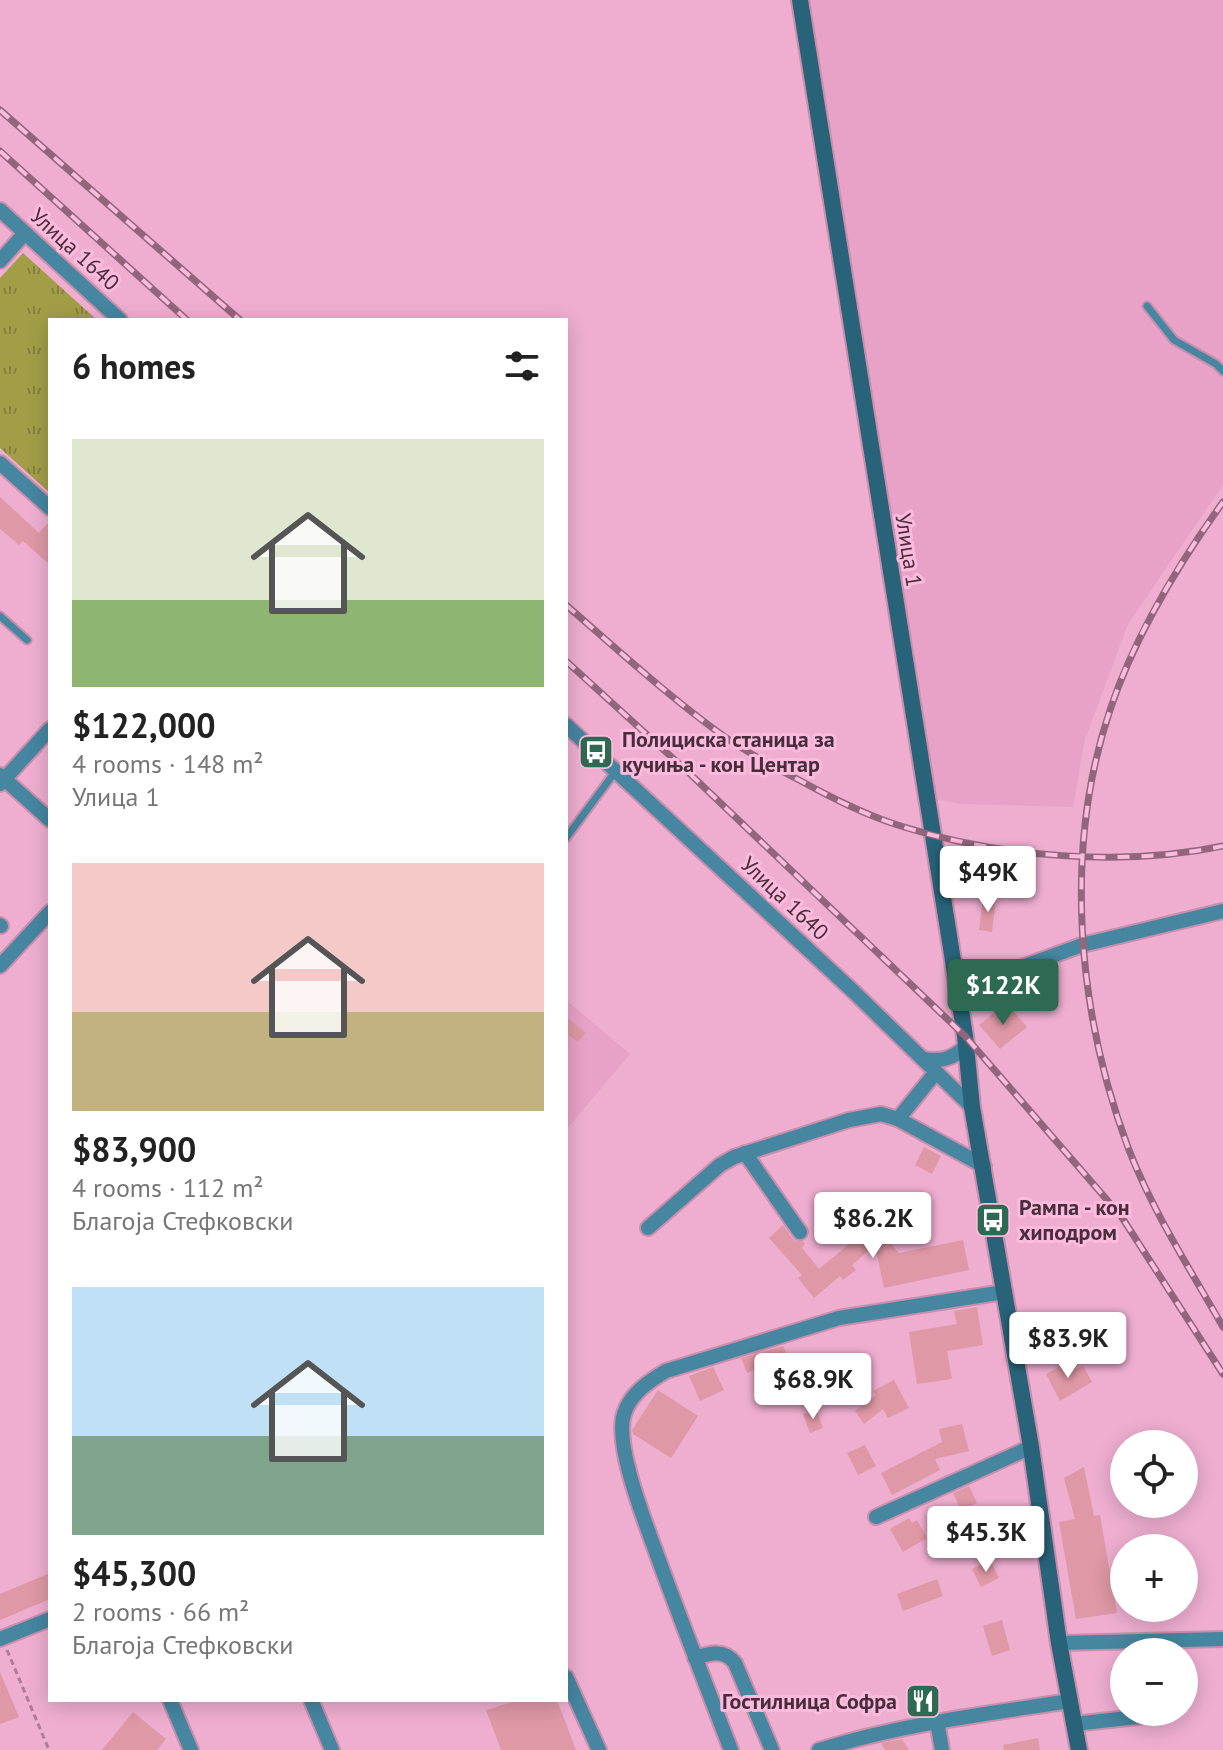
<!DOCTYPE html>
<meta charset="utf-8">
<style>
body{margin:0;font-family:"PT Sans",sans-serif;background:#f2f2f2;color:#222;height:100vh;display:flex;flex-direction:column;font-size:30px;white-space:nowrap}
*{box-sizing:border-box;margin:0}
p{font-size:26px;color:#767676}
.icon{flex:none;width:44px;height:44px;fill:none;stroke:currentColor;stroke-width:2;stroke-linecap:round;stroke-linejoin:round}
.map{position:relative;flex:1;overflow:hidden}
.side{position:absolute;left:48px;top:318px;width:520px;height:1384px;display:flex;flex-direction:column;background:#fff;border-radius:0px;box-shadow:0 4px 20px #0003}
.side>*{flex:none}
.tools{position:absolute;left:1110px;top:1430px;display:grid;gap:16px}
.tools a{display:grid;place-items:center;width:88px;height:88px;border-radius:50%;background:#fff;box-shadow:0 4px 20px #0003;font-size:40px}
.price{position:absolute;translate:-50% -68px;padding:0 18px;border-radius:8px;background:#fff;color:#222;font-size:26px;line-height:52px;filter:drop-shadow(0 2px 4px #0008)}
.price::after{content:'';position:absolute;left:50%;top:48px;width:24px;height:18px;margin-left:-12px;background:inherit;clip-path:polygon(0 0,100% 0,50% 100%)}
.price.selected{background:#2e6952;color:#fff}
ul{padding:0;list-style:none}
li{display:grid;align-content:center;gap:16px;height:424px;padding:0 24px}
li span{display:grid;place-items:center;height:248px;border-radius:0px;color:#555}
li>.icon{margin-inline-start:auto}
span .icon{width:144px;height:144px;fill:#fffc;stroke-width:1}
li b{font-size:34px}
h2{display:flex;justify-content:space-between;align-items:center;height:96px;padding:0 24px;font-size:34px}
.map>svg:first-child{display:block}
.built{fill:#e8a1c7}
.park{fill:url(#park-tufts)}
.building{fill:#df98a6}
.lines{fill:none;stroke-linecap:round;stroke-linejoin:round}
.lane-casing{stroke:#c78fac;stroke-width:11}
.street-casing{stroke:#c78fac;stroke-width:18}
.secondary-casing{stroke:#c78fac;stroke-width:20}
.path{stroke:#ae7c97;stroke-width:3;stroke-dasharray:6 4;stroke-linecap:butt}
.lane{stroke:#4686a0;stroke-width:7}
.street{stroke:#4686a0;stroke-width:14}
.secondary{stroke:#296379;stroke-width:16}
.rail-casing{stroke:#91667d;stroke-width:7}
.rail{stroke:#fcbadd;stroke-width:4;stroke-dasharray:12;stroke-linecap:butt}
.labels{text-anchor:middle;stroke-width:6;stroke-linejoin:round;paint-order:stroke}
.street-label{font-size:22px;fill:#482e3c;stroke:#fcbadd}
.poi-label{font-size:22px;font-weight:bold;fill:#482e3c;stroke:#fcbadd;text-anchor:start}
</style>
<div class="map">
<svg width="1223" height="1750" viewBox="0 0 1223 1750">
<defs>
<pattern id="park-tufts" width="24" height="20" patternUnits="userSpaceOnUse" patternTransform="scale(2)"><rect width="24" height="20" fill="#a29e47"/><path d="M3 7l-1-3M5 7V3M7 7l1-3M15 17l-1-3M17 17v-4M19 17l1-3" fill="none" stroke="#86813c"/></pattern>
</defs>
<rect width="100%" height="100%" fill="#efaed0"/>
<g class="built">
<polygon points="795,0 1223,0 1223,485 1128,624 1085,739 1073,807 962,804 921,797"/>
<polygon points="566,1000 630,1054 566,1130"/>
</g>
<polygon class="park" points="23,253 97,320 50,320 50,493 0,448 0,278"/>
<g class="building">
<polygon points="0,497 39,533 50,521 50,565 23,541 19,545 0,529"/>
<polygon points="983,896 996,898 992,932 979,930"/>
<polygon points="1008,1005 1027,1027 1000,1049 979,1025 994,1013 996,1015"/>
<polygon points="566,1017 586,1033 578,1042 566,1033"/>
<polygon points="924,1147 941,1156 932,1174 915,1165"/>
<polygon points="870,1220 899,1253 963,1240 969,1270 884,1288 875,1245 852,1265 856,1270 843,1280 840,1276 814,1298 798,1278 802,1275 769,1238 783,1225 792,1238 796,1241 803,1241 805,1244 802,1248 819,1269 848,1245 845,1242"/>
<polygon points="977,1307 983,1345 947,1351 952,1379 917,1384 909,1332 957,1324 954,1311"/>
<polygon points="783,1346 790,1361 768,1371 765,1365 747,1373 741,1358"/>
<polygon points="1072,1360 1077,1369 1083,1366 1092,1382 1060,1401 1046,1374"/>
<polygon points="713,1367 724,1390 700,1401 689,1376"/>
<polygon points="894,1380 909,1408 888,1418 883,1409 864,1424 855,1411 876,1395 873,1391"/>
<polygon points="658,1390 698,1416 671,1458 633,1434 632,1430"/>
<polygon points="816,1409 823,1428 810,1433 803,1414"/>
<polygon points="962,1424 969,1451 935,1459 940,1470 892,1495 881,1473 942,1442 939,1429"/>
<polygon points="865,1445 876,1466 858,1475 847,1453"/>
<polygon points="1084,1467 1094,1516 1100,1515 1117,1613 1076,1619 1059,1522 1075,1519 1064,1478"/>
<polygon points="969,1486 977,1503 961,1510 953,1493"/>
<polygon points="909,1518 912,1523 917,1520 927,1538 903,1552 890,1529"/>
<polygon points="990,1560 999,1578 981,1587 972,1569"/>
<polygon points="50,1573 50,1599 0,1620 0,1594"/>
<polygon points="937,1579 943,1596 903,1611 897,1594"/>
<polygon points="1002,1620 1010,1650 992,1656 983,1626"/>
<polygon points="0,1672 19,1717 0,1724"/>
<polygon points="519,1700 557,1700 576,1750 501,1750 486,1710"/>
<polygon points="133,1712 166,1739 157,1750 102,1750"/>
<polygon points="1038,1738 1040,1750 1004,1750 1003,1745"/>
<polygon points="902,1739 909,1750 885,1750 881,1743"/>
</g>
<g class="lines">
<g class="lane-casing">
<g id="lane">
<polyline points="1147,306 1174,340 1216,364 1223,371"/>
<polyline points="0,616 27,640"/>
<polyline points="566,838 615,772"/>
</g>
</g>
<g class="street-casing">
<g id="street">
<polyline points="0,210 120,320"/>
<polyline points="0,261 25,233"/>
<polyline points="0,463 50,508"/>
<polyline points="566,725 854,992 972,1107"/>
<polyline points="0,775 50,820"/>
<polyline points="0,784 50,729"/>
<polyline points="0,925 1,926"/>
<polyline points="0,966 50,912"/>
<polyline points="957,991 1082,945 1223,911"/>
<path d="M 923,1059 C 941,1062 952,1059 965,1047"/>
<polyline points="898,1119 936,1072"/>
<polyline points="745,1153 800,1232"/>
<polyline points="648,1228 720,1165 734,1157 849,1120 881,1114 898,1119 984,1166"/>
<polyline points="876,1517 1031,1447"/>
<polyline points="0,1639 50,1619"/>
<polyline points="1059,1643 1223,1639"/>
<path d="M 695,1658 C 711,1653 724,1649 735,1663 L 772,1750"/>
<polyline points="566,1677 599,1750"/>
<polyline points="170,1700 191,1750"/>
<polyline points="311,1700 332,1750"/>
<polyline points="937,1721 942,1750"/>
<polyline points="1074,1724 1146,1716 1146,1712"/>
<path d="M 731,1750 C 706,1685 681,1621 657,1555 C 646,1524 614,1445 624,1414 C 630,1394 649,1381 666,1371 L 839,1318 L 1004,1292"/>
<path d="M 819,1750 C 901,1724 986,1714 1070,1701"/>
</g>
</g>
<g class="secondary-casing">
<polyline id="secondary" points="800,0 965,1036 972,1107 1031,1447 1059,1643 1079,1750"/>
</g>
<polyline class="path" points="7,1650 49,1750"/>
<use href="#lane" class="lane"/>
<use href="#street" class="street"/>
<use href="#secondary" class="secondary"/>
<g class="rail-casing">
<g id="rail">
<polyline points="0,110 240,320"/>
<polyline points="0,151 187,320"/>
<path d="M 1223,502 C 1177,566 1135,635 1110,710 C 1063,850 1077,1013 1129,1150 C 1153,1212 1190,1269 1223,1327"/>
<path d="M 566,605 C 618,650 669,697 725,737 C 748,753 774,767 799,780 C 832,798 867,816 904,827 C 1000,857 1124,867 1223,846"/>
<polyline points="566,661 688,772 965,1036 1121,1216 1223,1374"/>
</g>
</g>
<use href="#rail" class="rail"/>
</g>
<defs>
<g id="bus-square" transform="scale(1.8)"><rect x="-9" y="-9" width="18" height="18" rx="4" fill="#2e6952" stroke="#fcbadd"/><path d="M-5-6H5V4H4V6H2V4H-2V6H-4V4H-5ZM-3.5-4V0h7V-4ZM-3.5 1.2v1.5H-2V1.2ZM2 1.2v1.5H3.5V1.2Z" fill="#fff"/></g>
<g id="restaurant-square" transform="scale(1.8)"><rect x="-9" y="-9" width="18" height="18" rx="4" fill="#2e6952" stroke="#fcbadd"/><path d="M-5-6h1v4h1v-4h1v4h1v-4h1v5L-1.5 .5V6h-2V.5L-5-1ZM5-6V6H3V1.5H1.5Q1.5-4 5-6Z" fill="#fff"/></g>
</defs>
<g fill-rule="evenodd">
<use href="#bus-square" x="596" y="752"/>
<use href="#bus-square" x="993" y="1220"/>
<use href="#restaurant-square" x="923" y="1701"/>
</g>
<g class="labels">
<g class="street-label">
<text transform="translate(75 249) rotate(42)" y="8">Улица 1640</text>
<text transform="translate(909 550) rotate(81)" y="8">Улица 1</text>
<text transform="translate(785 898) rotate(43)" y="8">Улица 1640</text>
</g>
<g class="poi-label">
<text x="622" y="747">Полициска станица за<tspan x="622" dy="25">кучиња - кон Центар</tspan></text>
<text x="1019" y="1215">Рампа - кон<tspan x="1019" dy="25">хиподром</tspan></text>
<text x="897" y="1709" text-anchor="end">Гостилница Софра</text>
</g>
</g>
</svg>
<div class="tools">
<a><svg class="icon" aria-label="locate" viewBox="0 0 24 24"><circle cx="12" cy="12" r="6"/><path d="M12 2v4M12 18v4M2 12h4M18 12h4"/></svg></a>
<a>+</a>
<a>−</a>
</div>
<b class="price" style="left:988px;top:914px">$49K</b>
<b class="price selected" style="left:1003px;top:1027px">$122K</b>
<b class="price" style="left:873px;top:1260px">$86.2K</b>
<b class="price" style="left:1068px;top:1380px">$83.9K</b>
<b class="price" style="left:813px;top:1421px">$68.9K</b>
<b class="price" style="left:986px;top:1574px">$45.3K</b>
<section class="side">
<h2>6 homes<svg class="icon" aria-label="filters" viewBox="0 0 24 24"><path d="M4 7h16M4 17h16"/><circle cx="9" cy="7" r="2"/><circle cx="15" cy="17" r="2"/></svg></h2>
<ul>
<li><span style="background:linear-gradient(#dfe7d0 65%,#8fb573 0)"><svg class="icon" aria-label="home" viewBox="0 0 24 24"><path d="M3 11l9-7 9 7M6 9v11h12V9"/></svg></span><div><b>$122,000</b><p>4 rooms · 148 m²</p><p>Улица 1</p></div></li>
<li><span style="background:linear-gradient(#f6c9c9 60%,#c2b280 0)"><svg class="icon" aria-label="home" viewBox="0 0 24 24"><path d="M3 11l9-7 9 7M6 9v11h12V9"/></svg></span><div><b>$83,900</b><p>4 rooms · 112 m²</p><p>Благоја Стефковски</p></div></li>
<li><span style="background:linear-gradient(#bfe0f5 60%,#7fa58c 0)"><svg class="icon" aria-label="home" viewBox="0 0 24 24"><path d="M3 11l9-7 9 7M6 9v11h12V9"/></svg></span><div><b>$45,300</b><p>2 rooms · 66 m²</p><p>Благоја Стефковски</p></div></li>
</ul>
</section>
</div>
